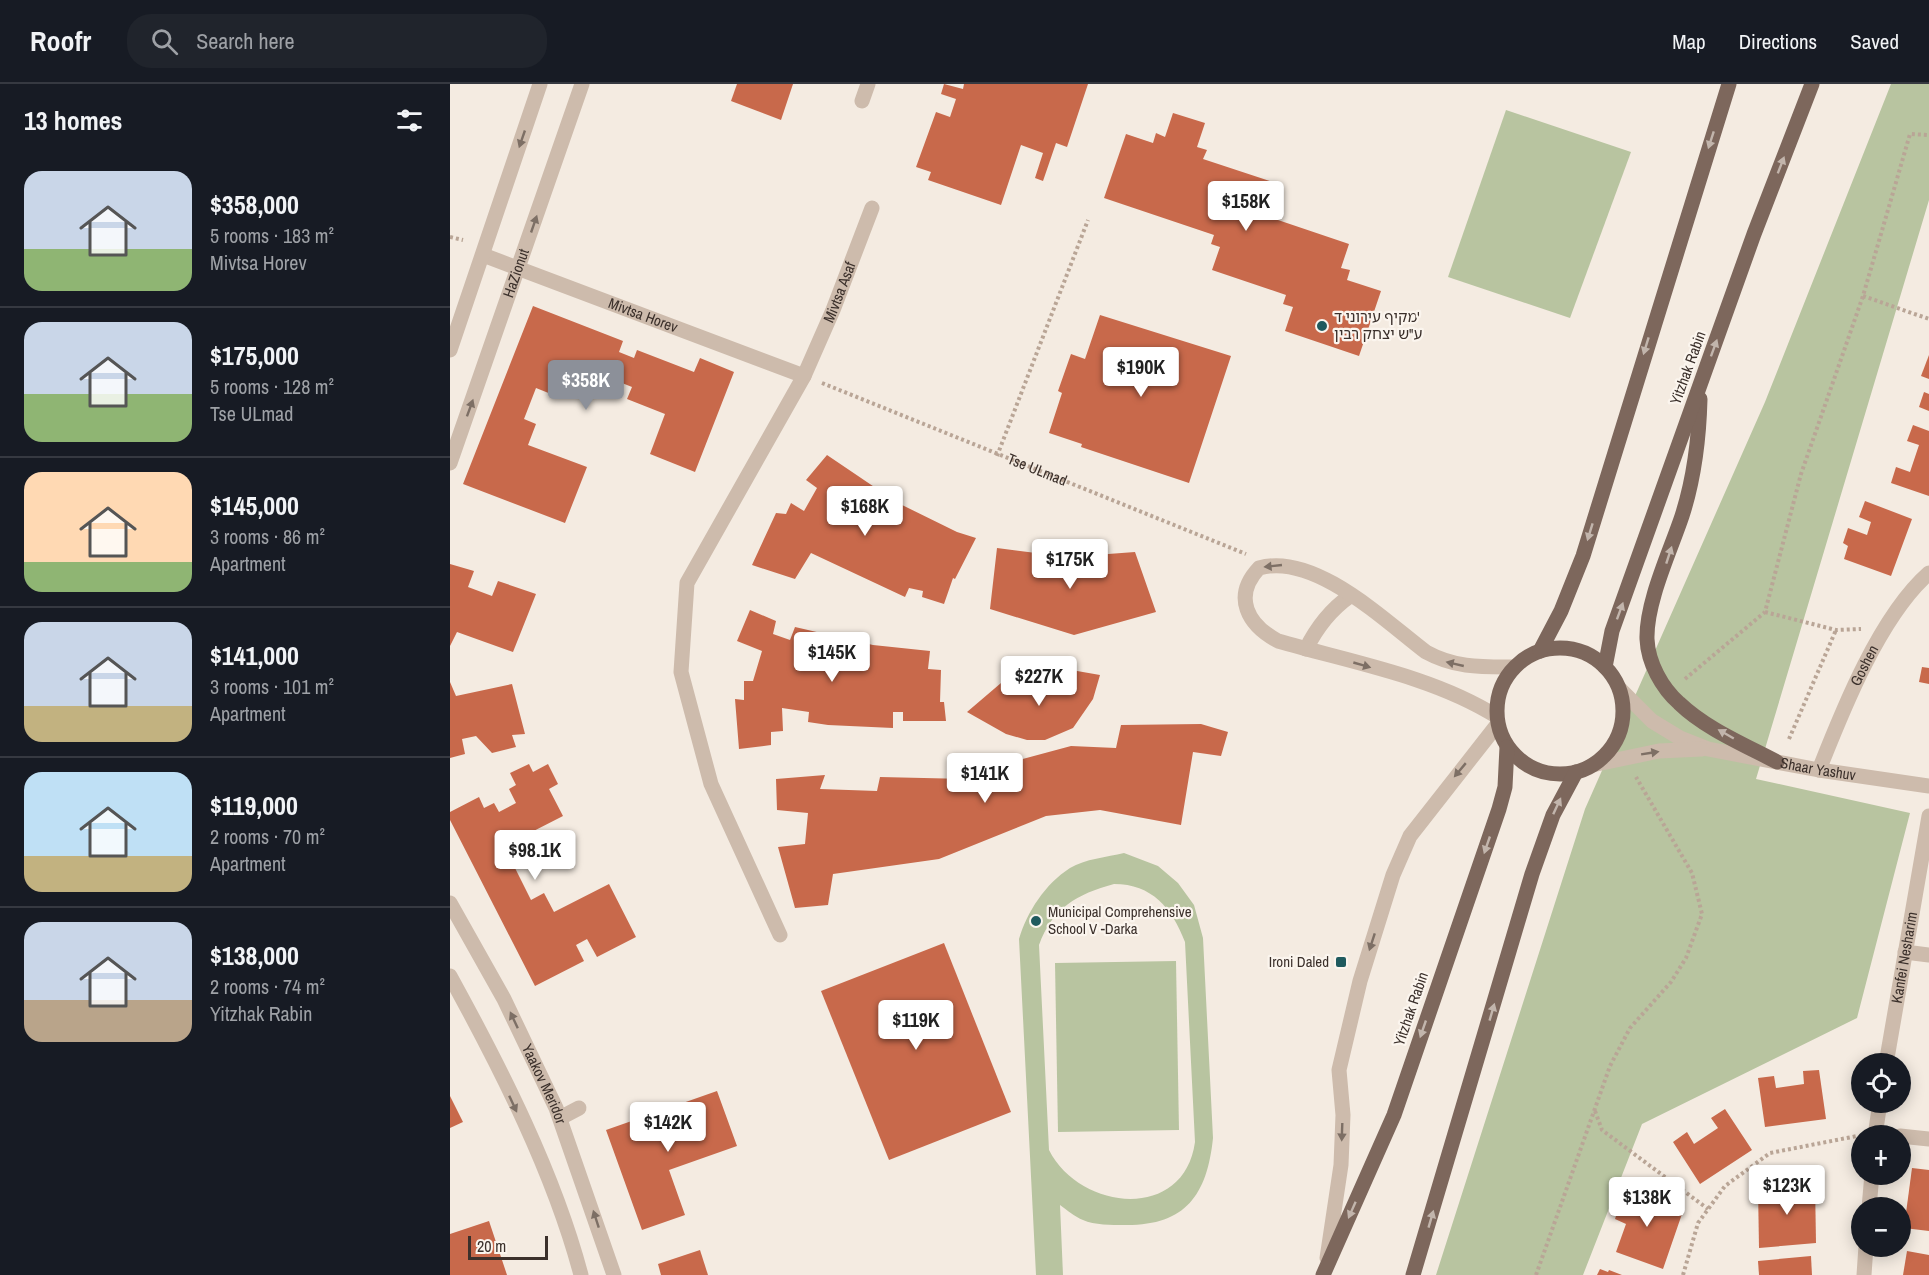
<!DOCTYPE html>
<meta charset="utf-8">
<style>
body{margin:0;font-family:"Archivo Narrow","Noto Sans Hebrew",sans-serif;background:#20242c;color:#f1f3f6;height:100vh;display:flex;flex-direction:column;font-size:22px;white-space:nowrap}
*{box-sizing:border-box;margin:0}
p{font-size:20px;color:#9ea1a6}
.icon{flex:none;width:33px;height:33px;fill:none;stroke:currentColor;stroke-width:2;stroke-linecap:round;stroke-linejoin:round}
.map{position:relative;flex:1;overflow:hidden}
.details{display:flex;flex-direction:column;background:#171b24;width:450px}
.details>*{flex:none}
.controls{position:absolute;left:1401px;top:969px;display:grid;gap:12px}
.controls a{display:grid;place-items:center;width:60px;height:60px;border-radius:50%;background:#171b24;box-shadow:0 3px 15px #0003;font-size:30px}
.scale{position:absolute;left:18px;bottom:15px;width:80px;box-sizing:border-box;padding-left:6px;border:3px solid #3b302b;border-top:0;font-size:16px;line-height:21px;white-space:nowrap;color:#3b302b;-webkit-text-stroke:4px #fbf5ee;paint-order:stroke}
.price{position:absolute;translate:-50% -51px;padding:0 14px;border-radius:6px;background:#fff;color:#222;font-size:20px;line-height:39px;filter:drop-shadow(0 2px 3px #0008)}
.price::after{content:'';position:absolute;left:50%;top:36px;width:18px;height:14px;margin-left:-9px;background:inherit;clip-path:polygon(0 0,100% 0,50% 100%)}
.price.selected{background:#8c9099;color:#fff}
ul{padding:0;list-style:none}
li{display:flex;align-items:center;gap:18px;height:150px;padding:0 24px}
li+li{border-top:2px solid #363941}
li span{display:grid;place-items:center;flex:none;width:168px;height:120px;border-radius:18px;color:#555}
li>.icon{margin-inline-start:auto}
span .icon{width:72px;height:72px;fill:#fffc;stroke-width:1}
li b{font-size:26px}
h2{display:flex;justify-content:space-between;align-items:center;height:72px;padding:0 24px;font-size:26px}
header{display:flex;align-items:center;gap:36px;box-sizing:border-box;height:84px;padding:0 30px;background:#171b24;border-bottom:2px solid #363941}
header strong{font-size:28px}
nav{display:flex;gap:33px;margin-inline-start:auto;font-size:21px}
.search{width:420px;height:54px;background:#20242c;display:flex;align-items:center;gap:15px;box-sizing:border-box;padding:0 21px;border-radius:24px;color:#9ea1a6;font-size:22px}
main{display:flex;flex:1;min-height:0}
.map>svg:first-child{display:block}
.green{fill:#b8c4a0;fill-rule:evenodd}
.building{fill:#c8694b}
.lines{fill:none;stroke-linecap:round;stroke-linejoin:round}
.path{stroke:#b9a596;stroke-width:4;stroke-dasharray:3 3;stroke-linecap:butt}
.minor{stroke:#cdbbac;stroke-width:15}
.major{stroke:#7d675c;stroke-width:15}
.oneway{fill:#7d6f65}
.oneway2{fill:#c2b5ac}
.poi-dot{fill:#1f5a5e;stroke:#fbf5ee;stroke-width:2}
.labels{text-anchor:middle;stroke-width:4.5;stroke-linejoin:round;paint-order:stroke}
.street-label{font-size:15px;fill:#3b302b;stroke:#fbf5ee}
.poi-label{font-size:15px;fill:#3b302b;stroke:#fbf5ee;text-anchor:start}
</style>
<header>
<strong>Roofr</strong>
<div class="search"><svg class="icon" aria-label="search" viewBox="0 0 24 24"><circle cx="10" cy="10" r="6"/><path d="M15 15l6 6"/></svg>Search here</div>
<nav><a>Map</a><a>Directions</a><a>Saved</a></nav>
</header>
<main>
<section class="details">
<h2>13 homes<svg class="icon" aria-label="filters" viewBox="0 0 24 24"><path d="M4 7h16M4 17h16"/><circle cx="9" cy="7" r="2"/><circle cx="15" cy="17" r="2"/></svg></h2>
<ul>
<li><span style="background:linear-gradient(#c9d6e8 65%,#8fb573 0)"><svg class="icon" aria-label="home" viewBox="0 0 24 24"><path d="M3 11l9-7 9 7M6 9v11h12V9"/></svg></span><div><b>$358,000</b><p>5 rooms · 183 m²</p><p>Mivtsa Horev</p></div></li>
<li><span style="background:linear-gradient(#c9d6e8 60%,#8fb573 0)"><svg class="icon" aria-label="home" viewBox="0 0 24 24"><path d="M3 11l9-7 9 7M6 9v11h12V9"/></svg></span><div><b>$175,000</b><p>5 rooms · 128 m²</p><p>Tse ULmad</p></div></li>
<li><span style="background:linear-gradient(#ffd9b3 75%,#8fb573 0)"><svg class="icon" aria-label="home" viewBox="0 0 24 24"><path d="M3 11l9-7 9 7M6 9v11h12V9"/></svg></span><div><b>$145,000</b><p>3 rooms · 86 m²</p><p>Apartment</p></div></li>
<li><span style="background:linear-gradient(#c9d6e8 70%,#c2b280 0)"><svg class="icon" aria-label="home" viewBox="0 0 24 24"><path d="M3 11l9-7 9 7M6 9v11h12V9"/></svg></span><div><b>$141,000</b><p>3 rooms · 101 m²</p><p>Apartment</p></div></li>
<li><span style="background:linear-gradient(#bfe0f5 70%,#c2b280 0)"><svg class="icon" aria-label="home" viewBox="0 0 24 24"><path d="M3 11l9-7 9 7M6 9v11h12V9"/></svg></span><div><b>$119,000</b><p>2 rooms · 70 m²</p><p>Apartment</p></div></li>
<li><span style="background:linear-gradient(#c9d6e8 65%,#b9a48a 0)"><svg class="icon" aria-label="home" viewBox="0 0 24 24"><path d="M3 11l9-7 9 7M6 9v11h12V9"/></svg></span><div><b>$138,000</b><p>2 rooms · 74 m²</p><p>Yitzhak Rabin</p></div></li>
</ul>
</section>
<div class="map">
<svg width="1479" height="1191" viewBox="0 0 1479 1191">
<rect width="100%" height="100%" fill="#f4ebe1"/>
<g class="green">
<polygon points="1441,0 1479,0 1479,116 1306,695 1460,729 1407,934 1192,1040 1133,1191 986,1191 1135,725 1315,318"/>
<polygon points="1056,26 1181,68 1120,234 998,193"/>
<path d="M 674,769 L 708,782 L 728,799 L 744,821 L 753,854 L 763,1054 C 757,1112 735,1142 674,1141 C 662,1141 644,1141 633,1136 C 625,1133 617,1126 610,1121 L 613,1191 L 586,1191 L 569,855 C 577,828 595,800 620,784 C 635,775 657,773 674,769 ZM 664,800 C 702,800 722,824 735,858 L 745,1058 C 734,1138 630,1127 599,1066 L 589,861 C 602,824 627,810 664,800 Z"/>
<polygon points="726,877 729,1046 608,1048 605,879"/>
</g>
<g class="building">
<polygon points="287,0 343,0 331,36 281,17"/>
<polygon points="494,0 513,5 514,0 638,0 617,63 606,59 593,97 585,94 593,69 571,61 551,121 478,96 481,88 466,83 486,28 500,33 506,15 491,10"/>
<polygon points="723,29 755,39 747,63 757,66 753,75 826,99 818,123 828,126 825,135 899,160 891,184 900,186 897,196 931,207 909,272 835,247 843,223 833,220 836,211 762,186 770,163 761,160 764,151 654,114 676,50 703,59 706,49 715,53"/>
<polygon points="83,222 173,257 169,268 184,274 187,266 244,288 250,274 284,288 245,388 200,370 215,330 177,315 182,303 152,291 147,305 108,290 101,310 86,304 74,335 86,340 78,361 137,383 115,439 13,400"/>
<polygon points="650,231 781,272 739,399 631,363 632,360 599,349 612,309 608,307 621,270 635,275"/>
<polygon points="1479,271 1479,295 1471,292"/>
<polygon points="1474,308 1479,310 1479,327 1469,323"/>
<polygon points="1463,341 1479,347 1479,412 1441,399 1446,383 1460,388 1469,361 1457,357"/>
<polygon points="377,371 448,419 507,448 526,454 505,495 503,494 494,520 472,513 473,507 459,504 455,513 361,469 345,495 302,481 326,429 336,430 341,419 354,427 367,404 356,396"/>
<polygon points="1415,417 1462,435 1441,492 1394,475 1398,462 1393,459 1398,444 1417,451 1421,438 1409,433"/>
<polygon points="547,464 618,473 685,468 706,528 624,551 540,525"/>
<polygon points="0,480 24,487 18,503 42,512 48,497 86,510 63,568 7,548 0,562"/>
<polygon points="300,526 326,537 323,550 340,556 345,543 423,561 480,567 478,585 491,586 490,618 494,618 496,637 453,637 453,628 443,628 443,644 378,641 358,638 359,628 332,624 333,647 321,648 321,661 289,665 285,615 294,616 294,597 303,597 312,567 287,557"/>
<polygon points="1472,583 1479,584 1479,600 1469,598"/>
<polygon points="610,584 650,591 643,615 623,644 595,656 577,656 556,650 517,628 551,599 572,609 591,608 603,602"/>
<polygon points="0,598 6,612 62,600 75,650 62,651 66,663 42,669 26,652 12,655 15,670 0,674"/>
<polygon points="751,640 778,648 771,672 743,668 731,741 650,726 596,732 489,775 383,790 378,821 345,824 328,763 355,760 358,729 327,726 326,695 375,691 370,705 427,707 430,693 517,695 547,691 569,676 621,662 666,664 671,641"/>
<polygon points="79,680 83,688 98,680 108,700 99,705 113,732 66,756 77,778 65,784 81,816 94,809 104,828 159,800 186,853 147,873 137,855 126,861 134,877 85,902 0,736 0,728 29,713 34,724 44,719 49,728 66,719 59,705 66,701 60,689"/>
<polygon points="494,859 561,1028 439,1076 371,907"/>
<polygon points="1369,986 1376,1035 1315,1043 1308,994 1324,992 1326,1004 1354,1000 1353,987"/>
<polygon points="267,1007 287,1062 219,1086 235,1131 192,1146 156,1046"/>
<polygon points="0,1012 13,1038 0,1044"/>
<polygon points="1275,1025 1302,1066 1250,1100 1223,1058 1237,1048 1244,1060 1268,1044 1261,1034"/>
<polygon points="1462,1084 1479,1086 1479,1147 1454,1144"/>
<polygon points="1365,1099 1366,1159 1309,1164 1308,1104"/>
<polygon points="1175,1104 1201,1113 1200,1115 1225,1121 1225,1124 1233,1127 1213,1185 1166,1168 1176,1140 1165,1135"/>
<polygon points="39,1137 57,1191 0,1191 0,1150"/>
<polygon points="250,1166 258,1191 211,1191 208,1180"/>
<polygon points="1457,1167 1479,1171 1479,1191 1453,1191"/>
<polygon points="1361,1172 1362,1191 1309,1191 1308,1177"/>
<polygon points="1150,1185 1158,1188 1159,1186 1172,1191 1147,1191"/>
</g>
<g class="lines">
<g class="path">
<polyline points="0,153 13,156"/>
<polyline points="1413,212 1479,235"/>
<path id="s1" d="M 372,299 L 796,470"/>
<polyline points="547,372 638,136"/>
<polyline points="1315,528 1386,546 1411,545"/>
<polyline points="1235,595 1315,528 1351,390 1413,212 1460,50 1479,51"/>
<polyline points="1339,655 1386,546"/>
<polyline points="1145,1027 1152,1046 1258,1125"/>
<polyline points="1086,1191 1160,982 1180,944 1221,898 1236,874 1252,830 1242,789 1186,693"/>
<polyline points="1233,1191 1248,1139 1275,1102 1320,1069 1407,1052"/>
</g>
<g class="minor">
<polyline points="412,17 418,0"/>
<path id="s2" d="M 33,171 L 354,292"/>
<polyline points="0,266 90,0"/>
<path id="s3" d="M 0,379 L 132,0"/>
<path d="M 856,565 C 867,543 880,526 900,512"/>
<path id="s4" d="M 1170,605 L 1202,637 L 1230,654 L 1258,665 L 1369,686 L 1479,702"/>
<path d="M 1046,632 C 982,592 900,578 828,557 C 798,541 782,513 809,484 C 864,468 934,536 976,568 C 1005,584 1031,583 1063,583"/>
<polyline points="1142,681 1209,667 1252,665"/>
<path id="s5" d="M 1369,686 C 1393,625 1430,532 1479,489"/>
<path id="s6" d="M 0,819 L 54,915 L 106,1024 L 164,1191"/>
<path id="s7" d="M 330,851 L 261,700 L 231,588 L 237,499 L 354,292 L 383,226 L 422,124"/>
<polyline points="1455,868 1479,871"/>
<path d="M 0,892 C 51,985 104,1089 131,1191"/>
<path id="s8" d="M 1436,980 L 1479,732"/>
<polyline points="110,1034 129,1024"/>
<polyline points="1425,1052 1430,1018"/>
<polyline points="1450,1052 1479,1055"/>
<polyline points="1419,1124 1422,1090"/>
<polyline points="877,1174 891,1081 893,1031 889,986 910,897 943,791 960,752 1047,641"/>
<polyline points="1414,1191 1416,1162"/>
</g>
<g class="major">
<path d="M 1250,315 C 1249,354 1244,395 1232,432 C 1220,468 1196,518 1197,555 C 1198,579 1212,604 1229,619 C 1256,645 1295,661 1327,678"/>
<circle cx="1110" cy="627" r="63"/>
<polyline points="1090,567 1111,527 1133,472 1279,0"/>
<polyline points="1155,583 1162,547 1304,150 1362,0"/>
<polyline points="873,1191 944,1031 1049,725 1055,703 1057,663"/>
<polyline points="963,1191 1082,790 1103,731 1126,688"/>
</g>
</g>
<defs><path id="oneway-solid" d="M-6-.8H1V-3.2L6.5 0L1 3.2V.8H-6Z" transform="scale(1.5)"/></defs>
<g class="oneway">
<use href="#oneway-solid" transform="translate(72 55) rotate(109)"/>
<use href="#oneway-solid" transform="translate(84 140) rotate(-71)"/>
<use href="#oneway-solid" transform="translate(20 324) rotate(-70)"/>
<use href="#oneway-solid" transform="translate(823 482) rotate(174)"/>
<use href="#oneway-solid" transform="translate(1005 580) rotate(-167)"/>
<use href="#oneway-solid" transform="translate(912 581) rotate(16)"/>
<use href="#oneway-solid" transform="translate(1200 669) rotate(-9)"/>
<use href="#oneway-solid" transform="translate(1010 686) rotate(130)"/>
<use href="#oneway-solid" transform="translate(922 858) rotate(108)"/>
<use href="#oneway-solid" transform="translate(64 936) rotate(-115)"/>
<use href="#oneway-solid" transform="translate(63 1020) rotate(65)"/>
<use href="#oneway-solid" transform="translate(892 1048) rotate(92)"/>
<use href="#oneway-solid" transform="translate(146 1135) rotate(-108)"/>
</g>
<g class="oneway2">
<use href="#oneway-solid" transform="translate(1261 56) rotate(108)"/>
<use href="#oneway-solid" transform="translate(1331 81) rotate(-69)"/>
<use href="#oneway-solid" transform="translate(1196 262) rotate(107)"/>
<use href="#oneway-solid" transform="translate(1264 264) rotate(-70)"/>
<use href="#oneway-solid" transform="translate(1140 448) rotate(107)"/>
<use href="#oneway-solid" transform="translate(1219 471) rotate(-72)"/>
<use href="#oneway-solid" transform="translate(1170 527) rotate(-70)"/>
<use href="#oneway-solid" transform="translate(1276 650) rotate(-150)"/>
<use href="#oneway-solid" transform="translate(1107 722) rotate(-65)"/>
<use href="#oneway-solid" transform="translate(1037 761) rotate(109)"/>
<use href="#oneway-solid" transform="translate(1042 928) rotate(-74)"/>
<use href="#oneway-solid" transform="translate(973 945) rotate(109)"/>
<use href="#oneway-solid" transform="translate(902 1126) rotate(114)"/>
<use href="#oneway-solid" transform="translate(981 1135) rotate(-74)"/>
</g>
<g class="poi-dot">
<circle cx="872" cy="242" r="6"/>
<circle cx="586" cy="837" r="6"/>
<rect x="885" y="872" width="12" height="12" rx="3"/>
</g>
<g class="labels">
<g class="street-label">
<text dy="5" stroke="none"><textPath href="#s3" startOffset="201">HaZionut</textPath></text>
<text dy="5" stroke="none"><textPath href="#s7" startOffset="700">Mivtsa Asaf</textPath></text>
<text dy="5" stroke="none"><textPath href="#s2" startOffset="171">Mivtsa Horev</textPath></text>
<text transform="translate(1238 284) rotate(-70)" y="5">Yitzhak Rabin</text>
<text dy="5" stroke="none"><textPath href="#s1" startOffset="232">Tse ULmad</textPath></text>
<text dy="5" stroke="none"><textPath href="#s5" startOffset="114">Goshen</textPath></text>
<text dy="5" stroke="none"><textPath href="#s4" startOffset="220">Shaar Yashuv</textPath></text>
<text dy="5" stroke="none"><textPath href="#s8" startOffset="108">Kanfei Nesharim</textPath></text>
<text transform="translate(961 925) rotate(-71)" y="5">Yitzhak Rabin</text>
<text dy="5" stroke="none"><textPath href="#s6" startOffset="204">Yaakov Meridor</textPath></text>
</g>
<g class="poi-label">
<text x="884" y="238">מקיף עירוני ד'<tspan x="884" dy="17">ע"ש יצחק רבין</tspan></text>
<text x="598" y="833">Municipal Comprehensive<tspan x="598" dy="17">School V -Darka</tspan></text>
<text x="879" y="883" text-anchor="end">Ironi Daled</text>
</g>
</g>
</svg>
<div class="controls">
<a><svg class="icon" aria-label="locate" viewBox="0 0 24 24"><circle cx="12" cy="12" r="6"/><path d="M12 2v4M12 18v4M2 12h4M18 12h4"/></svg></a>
<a>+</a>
<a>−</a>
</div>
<div class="scale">20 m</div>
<b class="price" style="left:796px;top:148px">$158K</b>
<b class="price" style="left:691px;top:314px">$190K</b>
<b class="price selected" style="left:136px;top:327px">$358K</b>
<b class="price" style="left:415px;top:453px">$168K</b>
<b class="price" style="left:620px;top:506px">$175K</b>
<b class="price" style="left:382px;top:599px">$145K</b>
<b class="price" style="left:589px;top:623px">$227K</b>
<b class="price" style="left:535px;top:720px">$141K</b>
<b class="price" style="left:85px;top:797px">$98.1K</b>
<b class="price" style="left:466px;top:967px">$119K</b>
<b class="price" style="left:218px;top:1069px">$142K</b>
<b class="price" style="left:1337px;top:1132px">$123K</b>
<b class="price" style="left:1197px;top:1144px">$138K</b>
</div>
</main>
